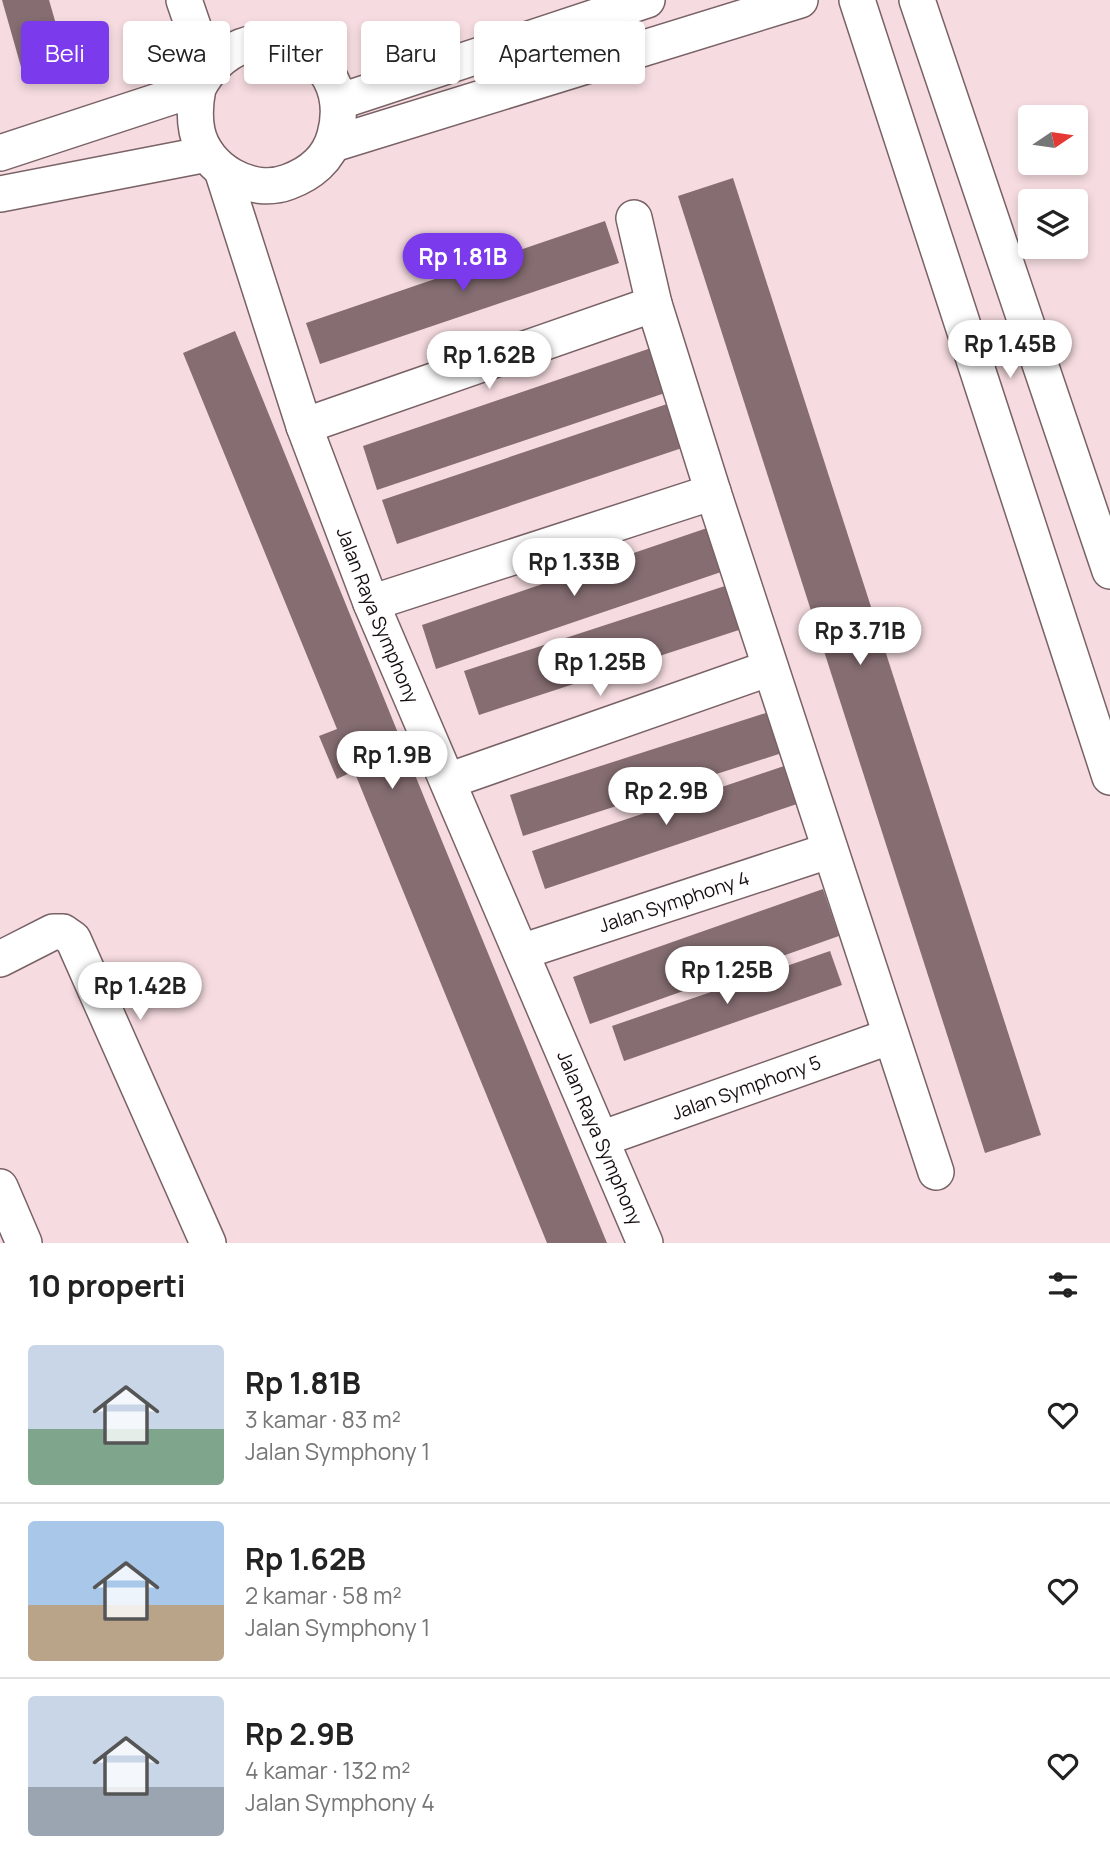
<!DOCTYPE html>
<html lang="id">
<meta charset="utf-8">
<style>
body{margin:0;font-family:Manrope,sans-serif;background:#f6f6f6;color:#222;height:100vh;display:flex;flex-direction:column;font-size:26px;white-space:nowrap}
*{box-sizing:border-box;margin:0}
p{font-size:23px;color:#767676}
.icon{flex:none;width:38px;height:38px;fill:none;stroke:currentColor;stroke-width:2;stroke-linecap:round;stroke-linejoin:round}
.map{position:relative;height:1243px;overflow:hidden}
.panel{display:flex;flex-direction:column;background:#fff;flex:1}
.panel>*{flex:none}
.hud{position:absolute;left:21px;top:21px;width:700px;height:63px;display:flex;gap:14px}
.needle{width:46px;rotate:77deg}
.controls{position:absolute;left:1018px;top:105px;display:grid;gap:14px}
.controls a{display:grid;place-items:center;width:70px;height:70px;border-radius:7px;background:#fff;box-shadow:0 4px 10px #0003;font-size:35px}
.price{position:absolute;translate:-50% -60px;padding:0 16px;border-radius:24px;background:#fff;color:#222;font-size:23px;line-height:46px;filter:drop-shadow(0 2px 4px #0008)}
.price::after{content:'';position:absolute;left:50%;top:42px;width:21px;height:16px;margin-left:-10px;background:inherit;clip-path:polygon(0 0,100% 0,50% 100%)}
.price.active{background:#7c3aed;color:#fff}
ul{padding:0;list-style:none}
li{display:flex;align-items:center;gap:21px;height:175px;padding:0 28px}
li+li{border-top:2px solid #e0e0e0}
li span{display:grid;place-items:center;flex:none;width:196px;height:140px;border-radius:7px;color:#555}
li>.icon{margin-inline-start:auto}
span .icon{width:84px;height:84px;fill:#fffc;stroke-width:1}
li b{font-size:30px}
h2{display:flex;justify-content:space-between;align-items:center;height:84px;padding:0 28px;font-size:30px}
.tag{padding:0 24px;border-radius:7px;background:#fff;box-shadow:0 4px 10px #0003;font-size:24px;line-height:63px}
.tag.active{background:#7c3aed;color:#fff}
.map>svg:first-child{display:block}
.building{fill:#856d71}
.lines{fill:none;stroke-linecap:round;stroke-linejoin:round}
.minor-casing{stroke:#796266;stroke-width:38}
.minor{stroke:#fff;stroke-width:35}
.labels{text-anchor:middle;stroke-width:6;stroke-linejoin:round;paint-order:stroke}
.street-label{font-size:19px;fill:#160e0f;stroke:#f6dce0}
</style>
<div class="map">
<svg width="1110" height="1243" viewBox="0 0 1110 1243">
<rect width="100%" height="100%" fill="#f6dce0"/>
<g class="building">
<polygon points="2,0 49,0 69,69 25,81"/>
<polygon points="733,178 1041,1135 985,1153 678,196"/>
<polygon points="605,221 619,263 320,364 306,323"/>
<polygon points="235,331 426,802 607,1243 547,1243 354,771 337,779 319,736 337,729 183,353"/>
<polygon points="654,347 668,392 377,490 363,446"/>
<polygon points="673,402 688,446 397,544 382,500"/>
<polygon points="713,526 727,570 436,669 422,625"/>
<polygon points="728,585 742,629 479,715 464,671"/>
<polygon points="769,712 782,753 523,836 510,795"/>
<polygon points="787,765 800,803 545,889 532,851"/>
<polygon points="823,889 839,936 590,1024 573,977"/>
<polygon points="830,951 842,985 624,1061 612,1026"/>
</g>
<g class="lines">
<g class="minor-casing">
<g id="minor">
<polyline points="184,0 208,70"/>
<polyline points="857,0 1110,777"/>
<polyline points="917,0 1110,571"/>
<polyline points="338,102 647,0"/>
<polyline points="333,144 800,0"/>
<path d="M 0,153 L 198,88 C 243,2 359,46 335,135 C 329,159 310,174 288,182 C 251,196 205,169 197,131 C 194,116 195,103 198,88"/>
<path id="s1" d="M 222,170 L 304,426 L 371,603 L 645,1243"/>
<polyline points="0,194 207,154"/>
<polyline points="634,218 654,304 713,492 936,1172"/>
<polyline points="304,426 654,304"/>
<polyline points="371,603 713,492"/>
<polyline points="448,781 770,668"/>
<path id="s2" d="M 521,952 L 828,851"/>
<polyline points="0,959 53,932 63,932 73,939 208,1243"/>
<path id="s3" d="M 601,1139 L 891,1036"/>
<polyline points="0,1187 24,1243"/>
</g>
</g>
<use href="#minor" class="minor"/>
</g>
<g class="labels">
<g class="street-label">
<text dy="7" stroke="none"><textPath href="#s1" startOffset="472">Jalan Raya Symphony</textPath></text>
<text dy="7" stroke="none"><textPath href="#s2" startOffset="161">Jalan Symphony 4</textPath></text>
<text dy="7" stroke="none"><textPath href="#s3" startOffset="154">Jalan Symphony 5</textPath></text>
<text dy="7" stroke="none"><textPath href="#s1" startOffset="1040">Jalan Raya Symphony</textPath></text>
</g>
</g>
</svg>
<div class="controls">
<a><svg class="needle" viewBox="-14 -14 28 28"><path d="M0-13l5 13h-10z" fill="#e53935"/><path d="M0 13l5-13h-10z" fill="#767676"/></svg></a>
<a><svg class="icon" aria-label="layers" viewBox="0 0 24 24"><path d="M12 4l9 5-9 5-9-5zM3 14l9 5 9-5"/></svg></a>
</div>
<b class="price active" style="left:463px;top:293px">Rp 1.81B</b>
<b class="price" style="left:1010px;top:380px">Rp 1.45B</b>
<b class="price" style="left:489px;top:391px">Rp 1.62B</b>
<b class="price" style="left:574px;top:598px">Rp 1.33B</b>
<b class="price" style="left:860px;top:667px">Rp 3.71B</b>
<b class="price" style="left:600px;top:698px">Rp 1.25B</b>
<b class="price" style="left:392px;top:791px">Rp 1.9B</b>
<b class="price" style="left:666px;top:827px">Rp 2.9B</b>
<b class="price" style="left:727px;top:1006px">Rp 1.25B</b>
<b class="price" style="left:140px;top:1022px">Rp 1.42B</b>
<div class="hud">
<a class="tag active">Beli</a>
<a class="tag">Sewa</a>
<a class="tag">Filter</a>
<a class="tag">Baru</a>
<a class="tag">Apartemen</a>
</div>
</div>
<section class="panel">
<h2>10 properti<svg class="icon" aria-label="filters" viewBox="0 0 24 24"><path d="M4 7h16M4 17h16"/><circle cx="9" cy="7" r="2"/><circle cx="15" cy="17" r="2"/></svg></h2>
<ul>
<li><span style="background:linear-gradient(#c9d6e8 60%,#7fa58c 0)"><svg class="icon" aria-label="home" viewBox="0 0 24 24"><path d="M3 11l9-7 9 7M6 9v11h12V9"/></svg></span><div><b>Rp 1.81B</b><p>3 kamar · 83 m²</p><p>Jalan Symphony 1</p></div><svg class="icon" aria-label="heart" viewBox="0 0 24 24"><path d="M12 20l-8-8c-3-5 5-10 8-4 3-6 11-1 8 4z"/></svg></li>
<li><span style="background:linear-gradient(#a9c7e8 60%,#b9a48a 0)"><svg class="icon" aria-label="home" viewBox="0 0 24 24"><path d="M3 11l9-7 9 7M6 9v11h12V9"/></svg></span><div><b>Rp 1.62B</b><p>2 kamar · 58 m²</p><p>Jalan Symphony 1</p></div><svg class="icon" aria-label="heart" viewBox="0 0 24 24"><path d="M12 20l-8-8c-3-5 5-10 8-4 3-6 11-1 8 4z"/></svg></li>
<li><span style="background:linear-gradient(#c9d6e8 65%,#9aa5b1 0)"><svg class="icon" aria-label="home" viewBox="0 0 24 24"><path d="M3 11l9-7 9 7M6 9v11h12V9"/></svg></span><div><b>Rp 2.9B</b><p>4 kamar · 132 m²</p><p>Jalan Symphony 4</p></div><svg class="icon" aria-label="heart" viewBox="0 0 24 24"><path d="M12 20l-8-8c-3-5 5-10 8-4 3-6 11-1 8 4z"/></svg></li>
</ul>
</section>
